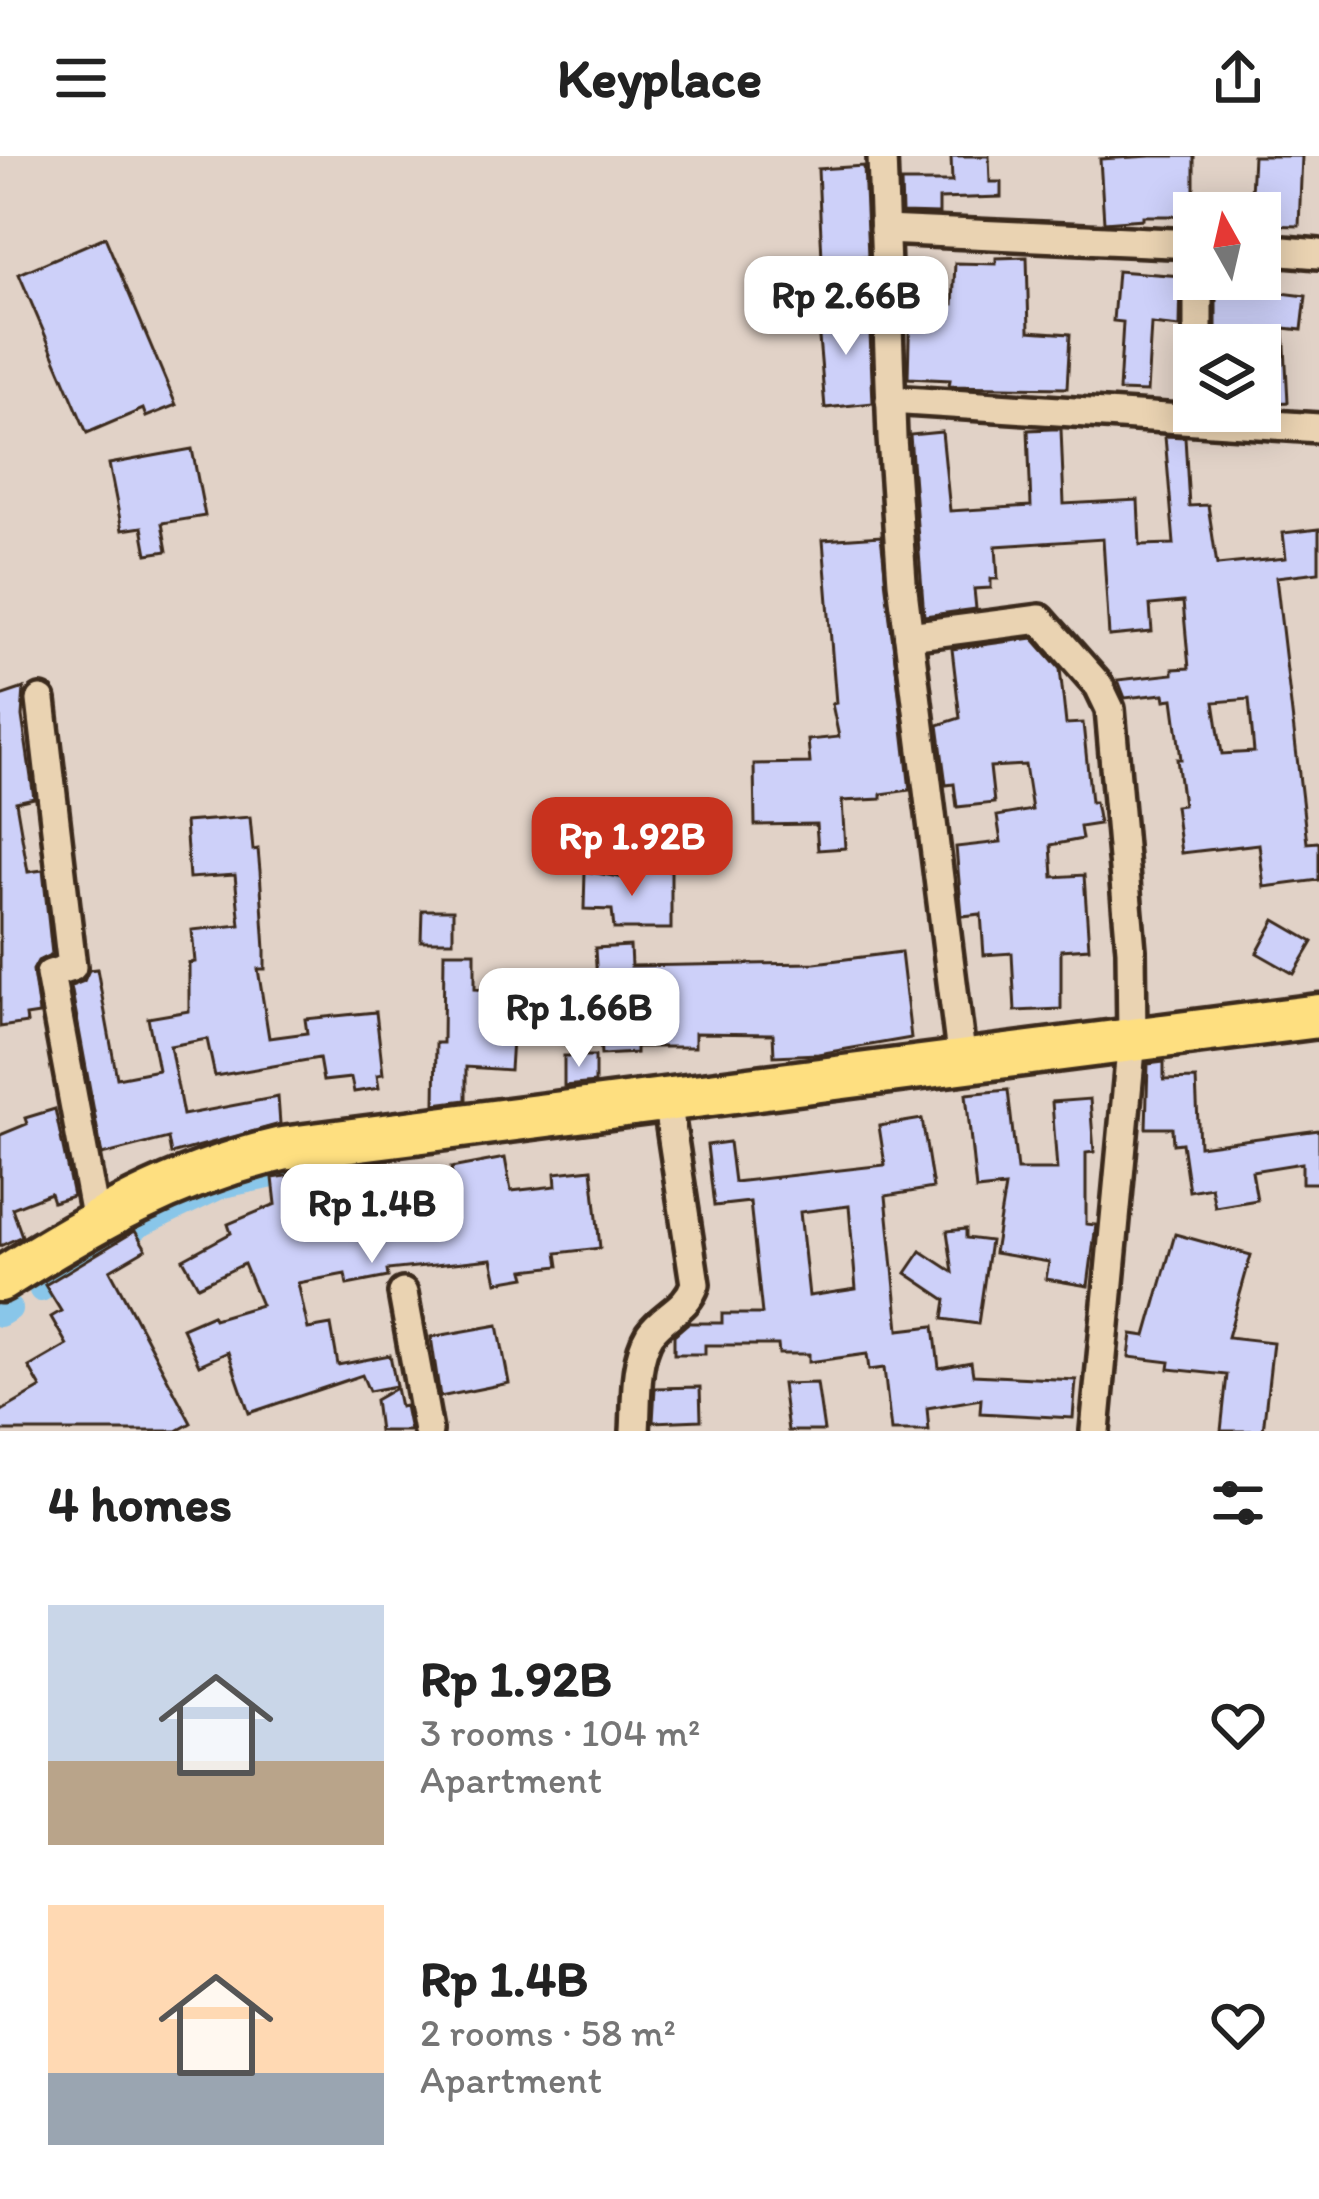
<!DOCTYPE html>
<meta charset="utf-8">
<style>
body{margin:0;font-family:Itim,sans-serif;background:#f6f6f6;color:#222;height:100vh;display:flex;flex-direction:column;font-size:45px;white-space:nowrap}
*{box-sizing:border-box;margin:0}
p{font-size:39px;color:#767676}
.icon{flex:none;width:66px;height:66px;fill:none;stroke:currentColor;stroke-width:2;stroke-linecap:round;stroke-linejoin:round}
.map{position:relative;height:1275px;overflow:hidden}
.details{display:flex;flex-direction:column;background:#fff;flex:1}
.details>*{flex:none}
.needle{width:78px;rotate:352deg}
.buttons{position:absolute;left:1173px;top:36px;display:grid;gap:24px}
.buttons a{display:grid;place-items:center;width:108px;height:108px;border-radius:0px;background:#fff;box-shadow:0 6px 30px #0003;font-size:60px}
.price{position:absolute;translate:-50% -102px;padding:0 27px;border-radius:24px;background:#fff;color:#222;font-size:39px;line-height:78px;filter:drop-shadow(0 3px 6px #0008)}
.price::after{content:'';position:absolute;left:50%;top:72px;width:36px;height:27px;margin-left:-18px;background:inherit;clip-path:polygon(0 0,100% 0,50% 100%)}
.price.current{background:#c8321e;color:#fff}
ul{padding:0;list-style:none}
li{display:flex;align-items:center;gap:36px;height:300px;padding:0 48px}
li span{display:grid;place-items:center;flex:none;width:336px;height:240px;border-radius:0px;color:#555}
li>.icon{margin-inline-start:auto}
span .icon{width:144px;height:144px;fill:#fffc;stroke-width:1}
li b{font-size:51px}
h2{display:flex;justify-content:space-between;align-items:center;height:144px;padding:0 48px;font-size:51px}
header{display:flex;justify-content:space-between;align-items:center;height:156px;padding:0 48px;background:#fff;font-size:54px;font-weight:700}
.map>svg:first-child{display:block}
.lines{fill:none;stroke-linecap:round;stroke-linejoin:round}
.canal{stroke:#89c6e9;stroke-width:24}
.building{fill:#cdd0f9;stroke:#3b2a1e;stroke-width:3;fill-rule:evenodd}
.minor-casing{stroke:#3b2a1e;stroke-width:36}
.primary-casing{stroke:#3b2a1e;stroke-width:51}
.minor{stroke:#ead3b2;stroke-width:27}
.primary{stroke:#fedf80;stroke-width:42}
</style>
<header><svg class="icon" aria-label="menu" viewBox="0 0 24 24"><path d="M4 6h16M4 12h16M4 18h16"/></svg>Keyplace<svg class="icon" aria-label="share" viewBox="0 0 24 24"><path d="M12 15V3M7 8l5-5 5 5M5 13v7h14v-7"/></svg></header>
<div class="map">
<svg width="1319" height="1275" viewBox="0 0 1319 1275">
<rect width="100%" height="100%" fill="#e1d2c7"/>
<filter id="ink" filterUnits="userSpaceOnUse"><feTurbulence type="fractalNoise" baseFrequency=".00833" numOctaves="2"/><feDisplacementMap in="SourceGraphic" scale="24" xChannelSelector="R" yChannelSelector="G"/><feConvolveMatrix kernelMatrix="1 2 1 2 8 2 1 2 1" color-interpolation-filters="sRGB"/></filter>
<g filter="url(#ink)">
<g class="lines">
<g class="canal">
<polyline points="41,1134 141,1069 223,1030 373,1000"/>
<polyline points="0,1159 10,1153"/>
</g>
</g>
<g class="building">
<polygon points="951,0 989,0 990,26 1001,26 1001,41 939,43 939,58 902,57 901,26 952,26"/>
<polygon points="1151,0 1194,0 1194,60 1143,60 1143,63 1104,66 1100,3"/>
<polygon points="1253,0 1302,0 1299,70 1260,69 1260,57 1250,57"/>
<polygon points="864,10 868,100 822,103 818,13"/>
<polygon points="105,81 176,249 146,261 143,253 87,277 19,118"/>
<polygon points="1027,101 1029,175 1070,178 1067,232 949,230 950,224 908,222 910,145 953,148 955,107 996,108 996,102"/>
<polygon points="1117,115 1181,120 1180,171 1151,168 1147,236 1119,235 1123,166 1113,165"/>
<polygon points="1216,123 1249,123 1248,133 1306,140 1302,174 1284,172 1288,246 1260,248 1260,178 1216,176"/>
<polygon points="869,153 873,247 825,252 817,158"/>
<path d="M 1052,273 L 1061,273 L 1064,348 L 1138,344 L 1140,389 L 1174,388 L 1165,280 L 1185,281 L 1189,350 L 1208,349 L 1217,409 L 1286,402 L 1283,377 L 1319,373 L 1319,416 L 1276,421 L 1307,687 L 1319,686 L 1319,724 L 1264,731 L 1259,688 L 1181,697 L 1175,650 L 1183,649 L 1177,603 L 1181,603 L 1173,543 L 1165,544 L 1164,538 L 1125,542 L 1118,524 L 1173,518 L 1173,513 L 1189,512 L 1183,446 L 1150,449 L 1152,476 L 1109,480 L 1103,383 L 996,390 L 998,423 L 991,423 L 991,432 L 974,433 L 976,453 L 924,460 L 910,279 L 942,276 L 950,355 L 1031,350 L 1028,274 ZM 1249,543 L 1254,596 L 1222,598 L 1214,546 Z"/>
<polygon points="192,293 205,360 162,367 167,395 147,398 142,371 122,374 109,308"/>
<polygon points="881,380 910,634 881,638 881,643 842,645 845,692 818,694 816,668 755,669 754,608 810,607 808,584 839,581 832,548 836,547 823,384"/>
<polygon points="1033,482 1060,513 1066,568 1083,567 1091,646 1095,646 1099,668 1080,671 1082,683 1051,689 1053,721 1084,719 1089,792 1061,794 1061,853 1015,855 1012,797 984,799 981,758 962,760 956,691 1001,686 997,660 1032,654 1025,609 990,611 994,647 957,651 954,628 946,629 938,569 960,562 952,493"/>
<polygon points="24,532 22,560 34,642 16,646 28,716 43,714 52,798 38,805 33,814 39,858 26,860 27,867 0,871 0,540"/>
<polygon points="250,661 253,694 258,693 260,715 265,794 265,813 258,813 269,882 307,877 305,863 376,856 383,918 377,919 379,932 354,936 351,922 323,925 319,902 215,920 207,883 170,890 183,959 278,941 280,968 171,998 168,982 102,999 71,830 84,825 89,814 97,813 117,922 158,914 148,862 189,855 189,807 195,806 192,774 240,769 235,719 189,722 185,666"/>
<polygon points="635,714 671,714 671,773 614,773 612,754 584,753 585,715 635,724"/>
<polygon points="422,754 453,754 453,785 421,785"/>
<polygon points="1275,764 1313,786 1294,818 1257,797"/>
<polygon points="630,790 631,810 815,807 901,796 911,882 818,898 774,900 773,878 695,877 695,891 636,891 636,897 601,899 595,792"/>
<polygon points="444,796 475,796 475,833 515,835 510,914 466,911 466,944 435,948 436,887 443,887"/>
<polygon points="564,900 595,900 595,927 564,930"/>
<polygon points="1164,906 1164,924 1196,923 1199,990 1319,974 1319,1027 1302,1027 1302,1007 1252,1015 1257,1044 1215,1051 1211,1031 1189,1035 1182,987 1173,988 1172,972 1146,972 1148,908"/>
<polygon points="1008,934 1017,1014 1057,1014 1052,946 1090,943 1094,996 1086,997 1086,1068 1096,1069 1088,1130 1046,1123 1049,1106 994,1097 1005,1031 976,1034 966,938"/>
<polygon points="55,953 73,1040 53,1046 50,1037 12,1052 22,1080 0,1090 0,979 27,968 25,962"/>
<path d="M 922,963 L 933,1032 L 886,1040 L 899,1174 L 934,1170 L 939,1212 L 971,1206 L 973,1219 L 1076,1224 L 1073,1262 L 980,1257 L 981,1243 L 927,1252 L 929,1275 L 891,1275 L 884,1212 L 869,1214 L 867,1198 L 809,1206 L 809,1198 L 779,1198 L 778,1189 L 705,1189 L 705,1198 L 674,1198 L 674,1179 L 688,1167 L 722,1167 L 722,1158 L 762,1158 L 750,1046 L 714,1050 L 707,989 L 729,986 L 734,1026 L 885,1009 L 879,970 ZM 849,1050 L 856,1133 L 809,1140 L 800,1056 Z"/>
<polygon points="505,1002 511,1035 556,1030 555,1017 592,1013 600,1092 557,1097 559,1110 524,1114 526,1121 497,1126 492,1103 387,1114 388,1121 347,1129 345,1118 298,1127 308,1173 331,1169 338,1209 390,1199 396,1230 369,1235 362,1219 249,1257 228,1196 199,1209 182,1172 212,1159 214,1163 261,1149 244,1108 198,1130 183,1103 231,1077 228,1068 276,1048 273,1022 299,1018 303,1056 374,1043 376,1050 456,1041 451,1012"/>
<polygon points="966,1073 966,1082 990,1085 978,1168 943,1163 946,1144 906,1117 921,1095 953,1116 947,1075"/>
<polygon points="135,1075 146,1093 110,1114 191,1267 177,1275 0,1275 0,1256 41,1232 29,1211 67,1189 51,1161 61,1155 45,1129"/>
<polygon points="1175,1078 1251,1099 1228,1181 1273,1186 1263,1275 1221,1275 1227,1219 1169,1213 1170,1206 1129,1201 1132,1178 1146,1180"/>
<polygon points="498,1169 509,1227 440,1241 431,1181"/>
<polygon points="817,1227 824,1275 788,1275 782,1228"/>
<polygon points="700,1231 701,1264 653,1266 655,1232"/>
<polygon points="396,1232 400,1251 405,1250 410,1275 379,1275 375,1244"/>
</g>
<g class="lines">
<g class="minor-casing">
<g id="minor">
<polyline points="882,0 892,282 902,426 962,906"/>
<polyline points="884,74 1194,88"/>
<polyline points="1260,93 1319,98"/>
<polyline points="1198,189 1198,123"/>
<polyline points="890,244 1319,272"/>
<polyline points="909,480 1040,463 1099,530 1110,553 1131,794 1132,883 1095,1275"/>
<polyline points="41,544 72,811 50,818 96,1065"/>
<polyline points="403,1137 428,1275"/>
<path d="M 635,1275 C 637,1245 634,1204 650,1178 C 664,1158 687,1153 695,1128 L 667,944"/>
</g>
</g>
<g class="primary-casing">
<path id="primary" d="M 0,1124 C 92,1066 175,1018 282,993 L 1319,860"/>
</g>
<use href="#minor" class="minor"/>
<use href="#primary" class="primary"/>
</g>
</g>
</svg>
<div class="buttons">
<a><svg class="needle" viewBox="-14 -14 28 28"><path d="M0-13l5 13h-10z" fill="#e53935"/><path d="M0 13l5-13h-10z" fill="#767676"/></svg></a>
<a><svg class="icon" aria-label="layers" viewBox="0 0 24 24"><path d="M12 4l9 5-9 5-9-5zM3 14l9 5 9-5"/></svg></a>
</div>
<b class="price" style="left:846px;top:202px">Rp 2.66B</b>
<b class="price current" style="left:632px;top:743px">Rp 1.92B</b>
<b class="price" style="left:579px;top:914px">Rp 1.66B</b>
<b class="price" style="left:372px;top:1110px">Rp 1.4B</b>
</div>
<section class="details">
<h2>4 homes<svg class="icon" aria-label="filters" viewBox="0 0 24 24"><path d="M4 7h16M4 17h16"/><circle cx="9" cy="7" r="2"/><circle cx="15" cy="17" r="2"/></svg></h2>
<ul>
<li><span style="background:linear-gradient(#c9d6e8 65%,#b9a48a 0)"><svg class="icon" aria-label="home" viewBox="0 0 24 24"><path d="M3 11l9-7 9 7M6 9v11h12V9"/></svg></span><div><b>Rp 1.92B</b><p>3 rooms · 104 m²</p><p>Apartment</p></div><svg class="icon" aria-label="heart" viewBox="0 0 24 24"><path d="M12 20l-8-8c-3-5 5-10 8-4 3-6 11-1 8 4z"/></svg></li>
<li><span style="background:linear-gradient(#ffd9b3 70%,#9aa5b1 0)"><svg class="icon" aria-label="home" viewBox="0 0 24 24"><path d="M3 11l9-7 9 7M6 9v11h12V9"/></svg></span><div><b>Rp 1.4B</b><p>2 rooms · 58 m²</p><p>Apartment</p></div><svg class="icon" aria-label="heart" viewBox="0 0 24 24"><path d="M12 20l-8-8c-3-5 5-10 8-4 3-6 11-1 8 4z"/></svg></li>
</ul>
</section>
